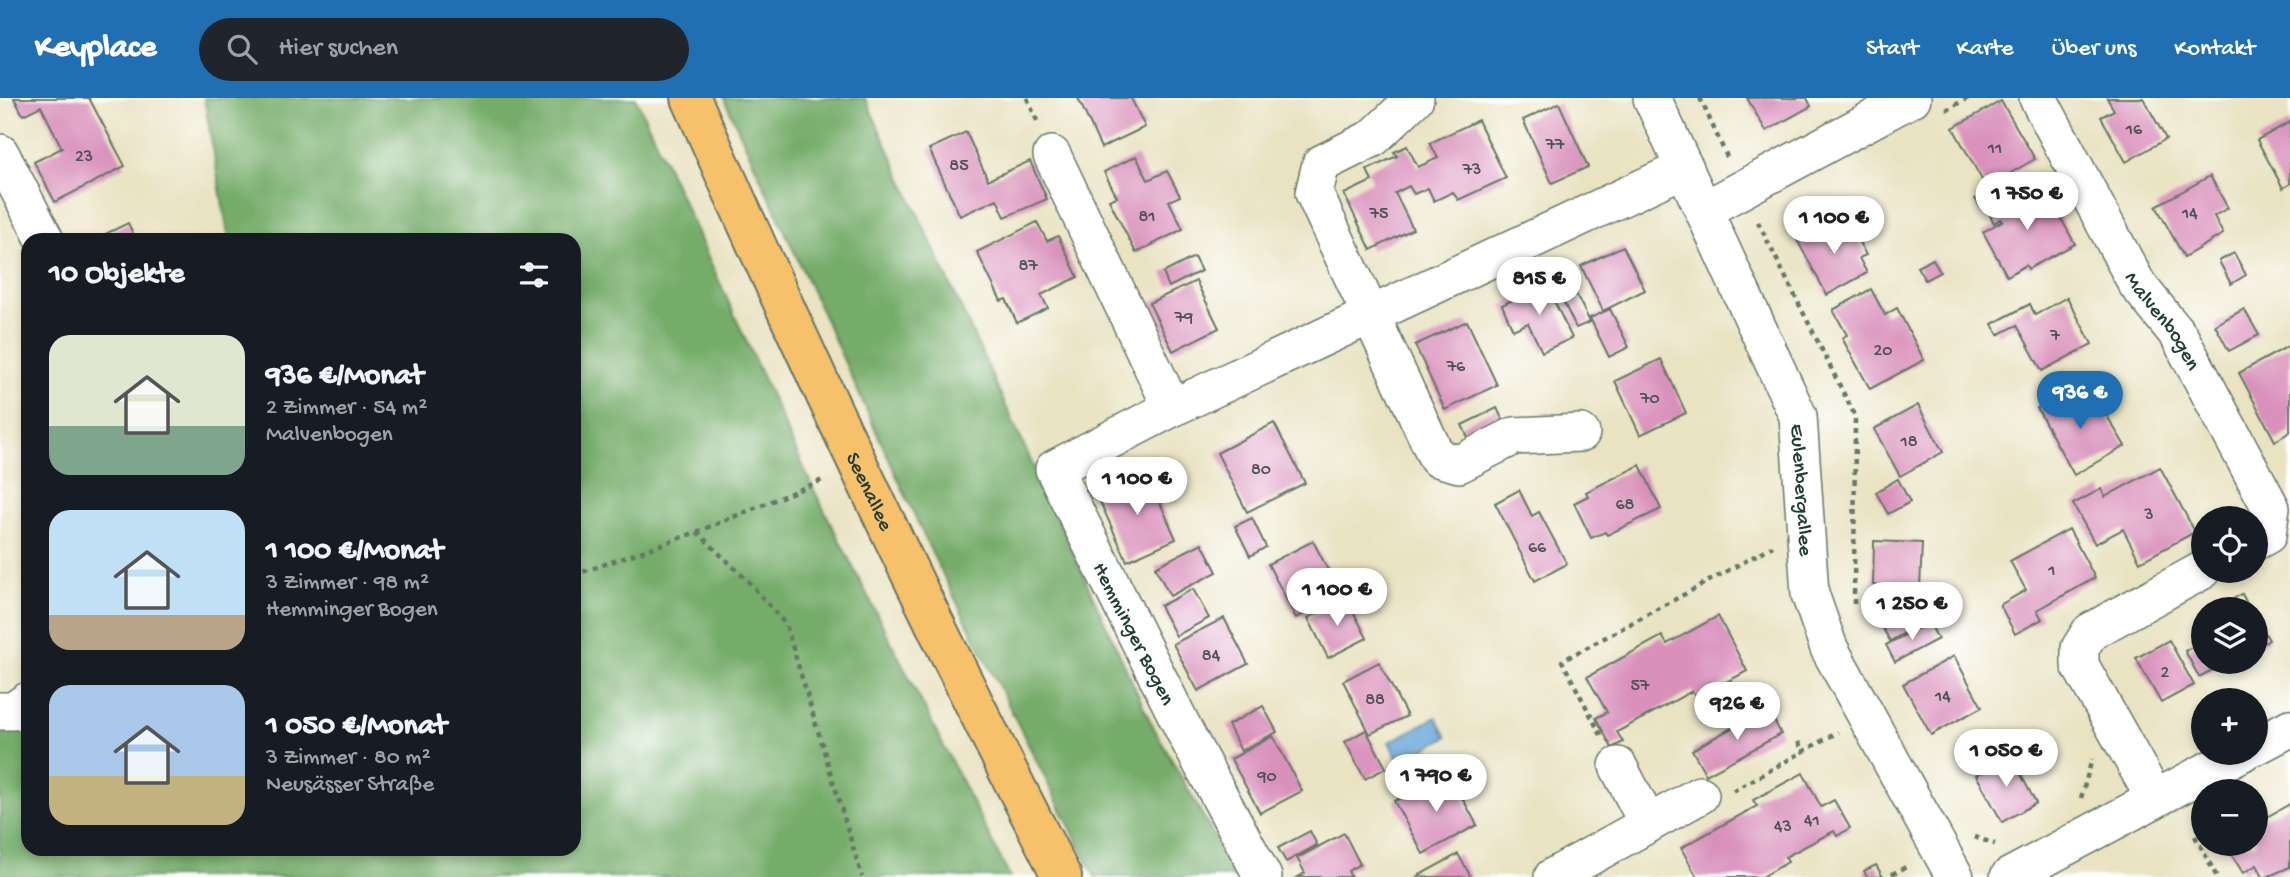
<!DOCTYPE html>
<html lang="de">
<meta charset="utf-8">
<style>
body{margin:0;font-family:"Gochi Hand",sans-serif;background:#20242c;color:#f1f3f6;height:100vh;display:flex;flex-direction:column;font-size:26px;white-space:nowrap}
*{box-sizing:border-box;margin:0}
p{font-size:23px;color:#9ea1a6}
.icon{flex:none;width:38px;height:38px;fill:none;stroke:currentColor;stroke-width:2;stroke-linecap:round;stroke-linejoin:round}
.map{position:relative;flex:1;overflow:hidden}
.details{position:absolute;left:21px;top:135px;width:560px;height:623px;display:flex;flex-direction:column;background:#171b24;border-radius:21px;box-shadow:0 4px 10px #0003}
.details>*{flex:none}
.tools{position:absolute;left:2191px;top:408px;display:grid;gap:14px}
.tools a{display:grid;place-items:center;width:77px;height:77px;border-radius:50%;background:#171b24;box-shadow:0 4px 10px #0003;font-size:35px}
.price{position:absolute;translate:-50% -60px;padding:0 16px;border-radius:24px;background:#fff;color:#222;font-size:23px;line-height:46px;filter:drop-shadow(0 2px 4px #0008)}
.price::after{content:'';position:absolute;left:50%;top:42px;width:21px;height:16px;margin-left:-10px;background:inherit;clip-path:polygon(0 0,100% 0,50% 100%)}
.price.on{background:#1f6fb2;color:#fff}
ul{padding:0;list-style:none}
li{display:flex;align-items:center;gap:21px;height:175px;padding:0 28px}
li span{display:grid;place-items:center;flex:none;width:196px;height:140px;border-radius:21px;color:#555}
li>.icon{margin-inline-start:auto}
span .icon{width:84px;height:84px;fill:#fffc;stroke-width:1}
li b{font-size:30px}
h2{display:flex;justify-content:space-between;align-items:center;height:84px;padding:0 28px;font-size:30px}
header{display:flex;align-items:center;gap:42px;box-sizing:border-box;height:98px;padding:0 35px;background:#1f6fb2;color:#fff}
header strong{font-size:33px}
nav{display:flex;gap:38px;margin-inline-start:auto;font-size:24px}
.search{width:490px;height:63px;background:#20242c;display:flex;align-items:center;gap:18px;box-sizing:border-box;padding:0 24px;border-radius:38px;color:#9ea1a6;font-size:26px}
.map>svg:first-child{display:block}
.forest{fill:#75ac69;stroke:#4a744e;stroke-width:2}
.water{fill:#63a3d6;stroke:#417085;stroke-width:2}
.building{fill:#d991bb}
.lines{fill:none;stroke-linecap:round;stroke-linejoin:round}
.minor-casing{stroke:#676;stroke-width:40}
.major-casing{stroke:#676;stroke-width:42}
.path{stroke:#676;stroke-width:4.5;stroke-dasharray:5 5;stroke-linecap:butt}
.minor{stroke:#fff;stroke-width:37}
.major{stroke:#f6c16b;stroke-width:38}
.labels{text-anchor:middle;stroke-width:5;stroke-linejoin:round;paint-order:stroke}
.number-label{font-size:18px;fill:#4e5256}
.street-label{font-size:21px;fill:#1f3d34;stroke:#fff}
</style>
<header>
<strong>Keyplace</strong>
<div class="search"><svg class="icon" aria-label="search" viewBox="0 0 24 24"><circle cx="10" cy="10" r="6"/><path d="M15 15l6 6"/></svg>Hier suchen</div>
<nav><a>Start</a><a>Karte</a><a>Über uns</a><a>Kontakt</a></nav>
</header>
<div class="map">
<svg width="2290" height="779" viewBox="0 0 2290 779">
<rect width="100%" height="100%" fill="#fff"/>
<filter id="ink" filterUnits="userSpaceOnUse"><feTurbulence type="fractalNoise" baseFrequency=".0143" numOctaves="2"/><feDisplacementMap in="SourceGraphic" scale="14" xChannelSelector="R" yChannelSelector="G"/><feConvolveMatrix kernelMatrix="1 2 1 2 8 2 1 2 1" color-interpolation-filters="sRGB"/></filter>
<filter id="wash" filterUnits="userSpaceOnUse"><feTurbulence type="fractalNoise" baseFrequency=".00686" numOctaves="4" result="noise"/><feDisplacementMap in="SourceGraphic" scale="28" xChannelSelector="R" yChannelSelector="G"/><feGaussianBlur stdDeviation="1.57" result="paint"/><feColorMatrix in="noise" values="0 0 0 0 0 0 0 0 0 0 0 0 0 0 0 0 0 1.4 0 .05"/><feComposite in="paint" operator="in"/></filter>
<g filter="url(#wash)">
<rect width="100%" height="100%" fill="#e9e3c2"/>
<g class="forest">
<polygon points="204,0 636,0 812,388 1010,779 0,779 0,636 19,634 28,628 28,751 574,751 574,142 229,142"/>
<polygon points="724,0 865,0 1150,623 1237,779 1095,779 929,449"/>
</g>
<polygon class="water" points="1436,619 1447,639 1399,664 1389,644"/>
<g id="blocks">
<g class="building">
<polygon points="14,0 89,0 125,68 55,104 34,64 62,50 41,8 23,17"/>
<polygon points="1078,0 1131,0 1145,29 1101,50"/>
<polygon points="1747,0 1807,0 1811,8 1766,33"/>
<polygon points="2107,0 2143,0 2166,41 2126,64 2101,19 2114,12"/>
<polygon points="2001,3 2035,61 1986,89 1953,30"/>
<polygon points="1559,5 1588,69 1552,85 1523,22"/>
<polygon points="1478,22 1506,80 1458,102 1453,94 1434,103 1428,90 1414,96 1409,88 1395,95 1413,131 1371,152 1344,96 1372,83 1367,72 1397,58 1394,54 1407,48 1418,69 1438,60 1430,45"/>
<polygon points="2290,24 2290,86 2283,90 2257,42"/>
<polygon points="966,34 988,82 1030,63 1047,101 1005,119 997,101 960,118 929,51"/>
<polygon points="1136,58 1148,82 1167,73 1180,98 1169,103 1183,131 1136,155 1109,102 1117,99 1104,74"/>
<polygon points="2210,78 2228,110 2214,118 2223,136 2184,159 2156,108"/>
<polygon points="2007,84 2013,95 1982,112 1975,101"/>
<polygon points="2025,92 2032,104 2047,95 2075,146 2028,171 2026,167 2007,178 1983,134 2002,123 2000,121 1994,125 1988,113"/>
<polygon points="1837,121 1845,137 1853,133 1866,157 1859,160 1867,175 1827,197 1797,142"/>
<polygon points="1037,124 1047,143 1058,138 1078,179 1041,197 1048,210 1017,225 1006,201 1001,203 977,154"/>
<polygon points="128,125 136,142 93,142"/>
<polygon points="1623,148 1645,192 1603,213 1581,168"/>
<polygon points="2234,155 2246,177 2231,186 2219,163"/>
<polygon points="1194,159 1201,173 1169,189 1163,175"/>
<polygon points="1933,161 1940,174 1925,182 1917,169"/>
<polygon points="1567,178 1590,224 1576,230 1554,184"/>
<polygon points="1196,183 1219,230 1173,253 1149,205"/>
<polygon points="1546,186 1572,240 1542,254 1528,225 1513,232 1502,207"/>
<polygon points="1871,191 1885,217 1897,210 1924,262 1870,291 1842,240 1847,237 1833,212"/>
<polygon points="2067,199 2092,246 2042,273 2017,227 1998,237 1992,226 2030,206 2035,217"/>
<polygon points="1610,211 1629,249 1609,259 1590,220"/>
<polygon points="2244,211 2259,237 2229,253 2215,227"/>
<polygon points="1467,223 1497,287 1445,312 1415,247"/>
<polygon points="2290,247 2290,334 2275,343 2239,275"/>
<polygon points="1661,261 1686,315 1640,337 1615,283"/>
<polygon points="2069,291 2081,313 2091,307 2101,308 2125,348 2074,377 2037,310"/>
<polygon points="1918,307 1943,354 1900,378 1874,331"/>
<polygon points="1497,310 1506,329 1471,346 1462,327"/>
<polygon points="1274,325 1305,385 1247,414 1217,355"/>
<polygon points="1640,367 1661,411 1607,437 1605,434 1591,440 1574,405 1588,398 1586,394"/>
<polygon points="2160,369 2195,434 2140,464 2123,431 2095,446 2073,406 2101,391 2105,399"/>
<polygon points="1147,375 1176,441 1127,463 1097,397"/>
<polygon points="1898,381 1910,404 1888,416 1876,394"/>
<polygon points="1519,392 1532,418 1539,414 1567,466 1535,483 1495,405"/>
<polygon points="1252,420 1266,449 1250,458 1235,428"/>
<polygon points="2069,431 2095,480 2037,512 2042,521 2015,536 2000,507 2026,492 2010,463"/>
<polygon points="1313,443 1341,497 1296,520 1268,466"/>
<polygon points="1874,443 1922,445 1920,489 1873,487"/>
<polygon points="1202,445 1217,474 1170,498 1155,469"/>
<polygon points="1193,491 1209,520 1176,538 1160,508"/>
<polygon points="2242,496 2250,511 2216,511"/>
<polygon points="1903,499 1918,527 1890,543 1875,516"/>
<polygon points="1346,500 1367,540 1328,560 1308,520"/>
<polygon points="1718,518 1747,573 1697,600 1692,593 1617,634 1623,644 1612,650 1596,620 1607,614 1587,579 1662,538 1667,546"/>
<polygon points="1224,520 1248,566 1198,593 1173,546"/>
<polygon points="2256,520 2269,542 2256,550"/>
<polygon points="1929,524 1938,541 1895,564 1886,547"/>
<polygon points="2169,542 2194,587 2161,605 2136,560"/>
<polygon points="2203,543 2203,564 2228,564 2199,579 2185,553"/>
<polygon points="1954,558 1982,609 1931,637 1903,586"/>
<polygon points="1379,564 1407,618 1370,636 1343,583"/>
<polygon points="1263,608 1277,634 1241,653 1228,627"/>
<polygon points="1768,610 1781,636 1706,677 1692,652"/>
<polygon points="1366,632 1386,670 1365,681 1345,644"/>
<polygon points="1273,638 1302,693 1260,715 1231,661"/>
<polygon points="2011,658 2036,705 2002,724 1976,677"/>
<polygon points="1803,675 1821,709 1834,702 1850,730 1837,738 1834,733 1785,759 1788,764 1762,779 1697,779 1681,750 1757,708 1753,702"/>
<polygon points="1450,677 1477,727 1423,756 1394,703"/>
<polygon points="2290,706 2290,769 2267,779 2263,779 2257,767 2243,775 2225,746 2256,746 2256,725"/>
<polygon points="1310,733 1317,747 1286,764 1278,750"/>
<polygon points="1344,735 1360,766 1348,773 1351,779 1298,779 1305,775 1297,760"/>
<polygon points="1458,756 1471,779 1416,779"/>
<polygon points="1876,767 1883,779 1867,779 1864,773"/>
</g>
</g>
</g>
<g filter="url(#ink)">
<use href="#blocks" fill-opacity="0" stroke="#676" stroke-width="2"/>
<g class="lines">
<g class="minor-casing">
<g id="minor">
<polyline points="1415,0 1373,40 1321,66 1314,95 1437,360 1459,366 1514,338 1581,335"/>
<path id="s1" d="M 1652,0 L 1798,318 L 1810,496 L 1829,550 L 1955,779"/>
<path id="s2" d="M 2038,0 L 2137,186 L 2179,238 L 2271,410 L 2267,437 L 2256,443"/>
<polyline points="0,55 45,142"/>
<polyline points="1052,57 1172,310"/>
<polyline points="1704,112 1912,0"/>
<polyline points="0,613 13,613 28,603"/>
<polyline points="2256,648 2290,630"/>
<polyline points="1618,668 1648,726"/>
<polyline points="2155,701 2080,567 2080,550 2090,534 2203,472"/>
<polyline points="1263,779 1187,638 1054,371 1172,310 1685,70"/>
<polyline points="1553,779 1700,697"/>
<polyline points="2009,779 2243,654"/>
</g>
</g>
<g class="major-casing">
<g id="major">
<path id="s3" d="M 691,0 C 807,264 930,523 1062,779"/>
</g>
</g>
<g class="path">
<polyline points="1027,0 1038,25"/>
<polyline points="1700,0 1727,59"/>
<polyline points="1946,12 1968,0"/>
<polyline points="1758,124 1855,318 1854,509"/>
<polyline points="697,434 750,485 786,527 862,779"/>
<polyline points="574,477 697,434 825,381"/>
<polyline points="1601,637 1562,563 1773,448"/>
<polyline points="1798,644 1804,655"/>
<polyline points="1733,693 1838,634"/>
<polyline points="2081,700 2092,661"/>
<polyline points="2195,738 2217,779"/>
<polyline points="1974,739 1995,746"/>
<polyline points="1892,776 1910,767"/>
</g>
<use href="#minor" class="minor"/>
<use href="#major" class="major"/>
</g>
</g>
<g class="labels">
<g class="number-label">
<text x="2134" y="36">16</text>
<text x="1555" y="51">77</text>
<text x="1995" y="55">11</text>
<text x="84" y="63">23</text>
<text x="959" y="72">85</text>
<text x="1472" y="76">73</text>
<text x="1379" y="120">75</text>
<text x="2190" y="120">14</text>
<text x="1147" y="123">81</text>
<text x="1028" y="172">87</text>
<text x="1184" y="224">79</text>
<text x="2055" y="242">7</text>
<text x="1883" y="257">20</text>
<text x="1456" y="273">76</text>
<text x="1650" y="305">70</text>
<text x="1909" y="348">18</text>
<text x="1261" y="376">80</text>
<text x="1625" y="411">68</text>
<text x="2149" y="421">3</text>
<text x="1537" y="454">66</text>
<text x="2052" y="477">1</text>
<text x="1211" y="562">84</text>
<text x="2165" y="579">2</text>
<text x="1640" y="592">57</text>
<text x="1943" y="603">14</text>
<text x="1375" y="606">88</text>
<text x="1267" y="683">90</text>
<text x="1812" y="727">41</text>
<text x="1783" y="733">43</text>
</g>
<g class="street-label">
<text dy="7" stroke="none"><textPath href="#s2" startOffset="256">Malvenbogen</textPath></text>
<text dy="7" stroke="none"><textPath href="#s1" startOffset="424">Eulenbergallee</textPath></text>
<text dy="7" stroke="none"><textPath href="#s3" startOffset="432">Seenallee</textPath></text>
<text transform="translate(1135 535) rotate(63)" y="7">Hemminger Bogen</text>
</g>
</g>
</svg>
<div class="tools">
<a><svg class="icon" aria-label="locate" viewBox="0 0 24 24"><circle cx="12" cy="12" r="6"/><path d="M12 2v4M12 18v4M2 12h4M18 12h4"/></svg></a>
<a><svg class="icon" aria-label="layers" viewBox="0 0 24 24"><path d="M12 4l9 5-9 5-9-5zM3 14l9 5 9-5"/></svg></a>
<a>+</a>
<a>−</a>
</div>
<b class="price" style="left:2027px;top:134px">1 750 €</b>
<b class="price" style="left:1834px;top:158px">1 100 €</b>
<b class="price" style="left:1539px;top:219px">815 €</b>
<b class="price on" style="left:2080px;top:333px">936 €</b>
<b class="price" style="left:1137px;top:419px">1 100 €</b>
<b class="price" style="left:1337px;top:530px">1 100 €</b>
<b class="price" style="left:1912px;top:544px">1 250 €</b>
<b class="price" style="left:1737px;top:644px">926 €</b>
<b class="price" style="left:2006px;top:691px">1 050 €</b>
<b class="price" style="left:1436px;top:716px">1 790 €</b>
<section class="details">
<h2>10 Objekte<svg class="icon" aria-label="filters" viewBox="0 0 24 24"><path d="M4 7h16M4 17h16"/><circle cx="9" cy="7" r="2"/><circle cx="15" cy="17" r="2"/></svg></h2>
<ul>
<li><span style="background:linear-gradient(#dfe7d0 65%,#7fa58c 0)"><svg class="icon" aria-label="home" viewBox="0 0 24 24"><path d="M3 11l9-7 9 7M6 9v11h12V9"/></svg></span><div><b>936 €/Monat</b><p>2 Zimmer · 54 m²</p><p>Malvenbogen</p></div></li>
<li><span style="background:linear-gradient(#bfe0f5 75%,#b9a48a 0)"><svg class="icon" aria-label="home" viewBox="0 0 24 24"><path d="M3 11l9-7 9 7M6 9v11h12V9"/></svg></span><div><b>1 100 €/Monat</b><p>3 Zimmer · 98 m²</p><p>Hemminger Bogen</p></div></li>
<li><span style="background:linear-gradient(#a9c7e8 65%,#c2b280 0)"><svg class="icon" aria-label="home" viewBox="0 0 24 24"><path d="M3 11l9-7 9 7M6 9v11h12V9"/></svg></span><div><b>1 050 €/Monat</b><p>3 Zimmer · 80 m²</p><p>Neusässer Straße</p></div></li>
</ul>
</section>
</div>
